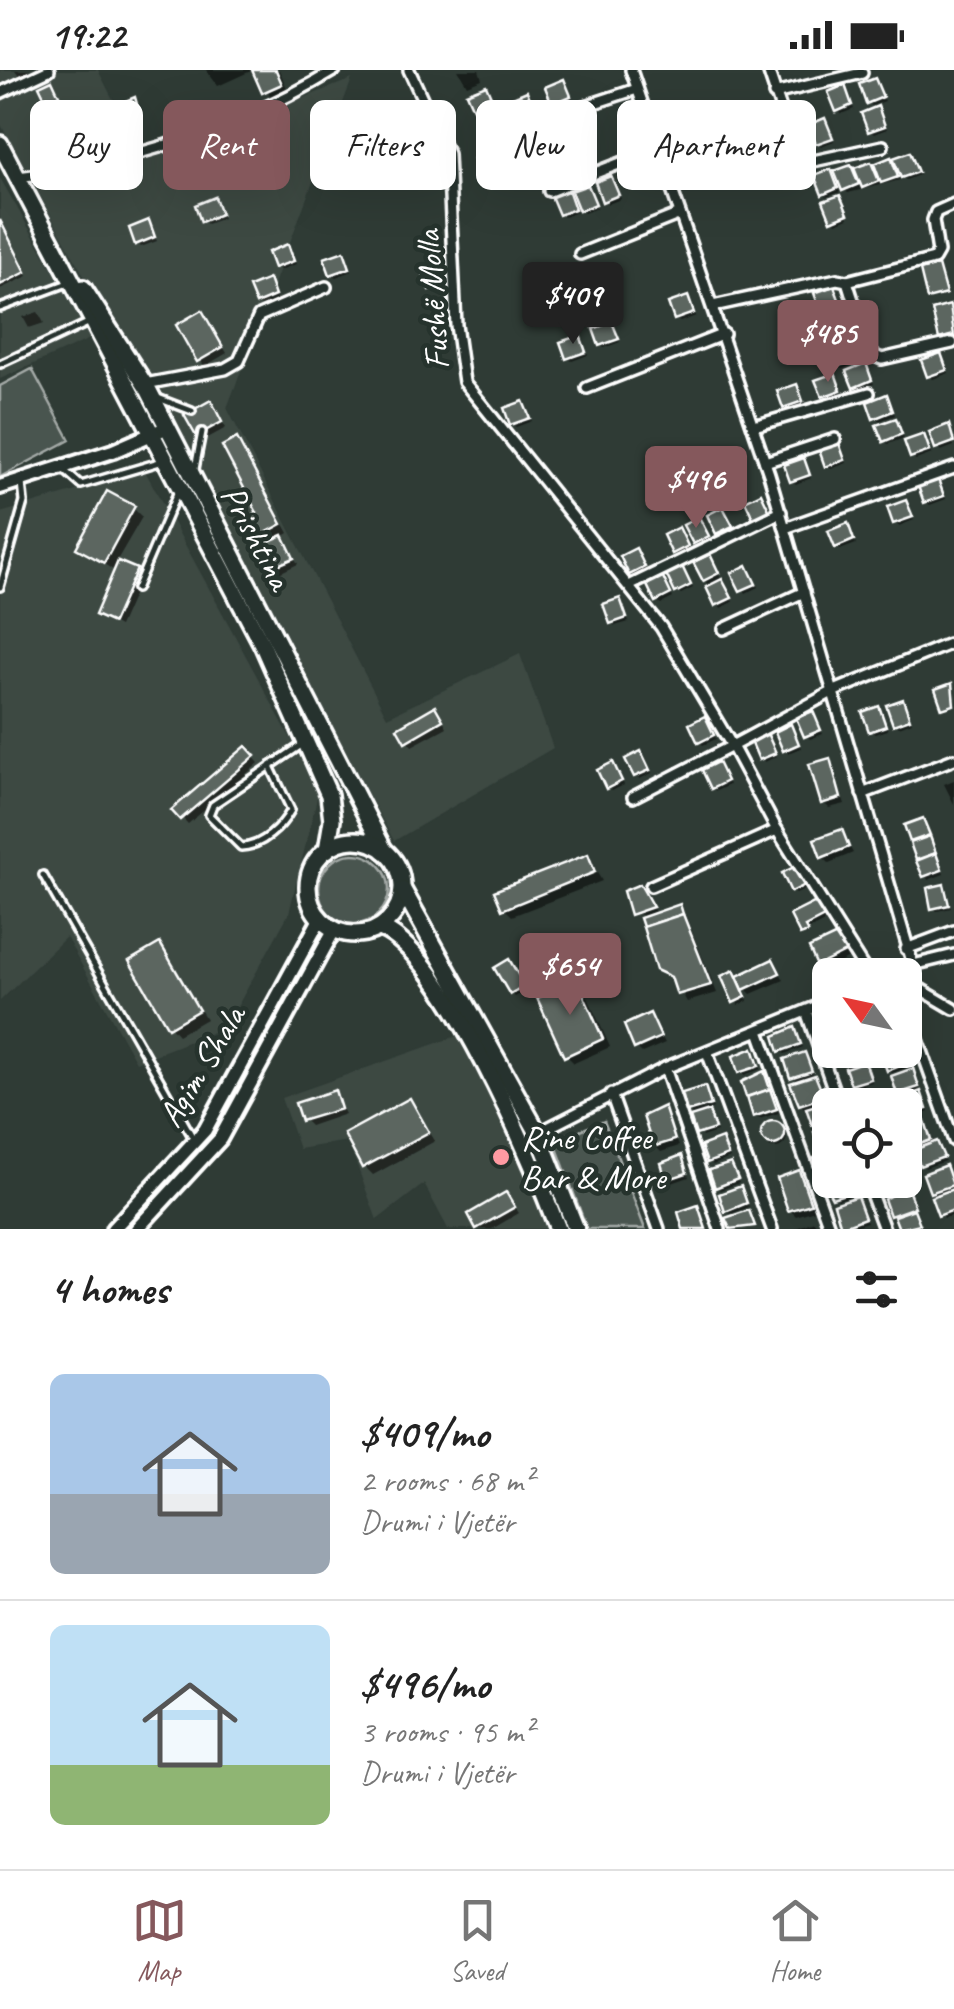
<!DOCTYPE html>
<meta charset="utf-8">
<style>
body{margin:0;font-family:Caveat,sans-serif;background:#f2f2f2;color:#222;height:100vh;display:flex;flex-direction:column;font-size:38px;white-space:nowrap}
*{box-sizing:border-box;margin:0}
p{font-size:32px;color:#767676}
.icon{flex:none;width:55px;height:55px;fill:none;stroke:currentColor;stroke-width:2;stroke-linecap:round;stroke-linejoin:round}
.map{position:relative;height:1159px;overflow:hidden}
.details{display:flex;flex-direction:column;background:#fff;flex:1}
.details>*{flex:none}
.guide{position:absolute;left:30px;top:30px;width:895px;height:90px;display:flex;gap:20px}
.needle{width:65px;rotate:303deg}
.fabs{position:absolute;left:812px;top:888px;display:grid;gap:20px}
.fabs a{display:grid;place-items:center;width:110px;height:110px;border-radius:15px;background:#fff;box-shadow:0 10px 40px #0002;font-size:50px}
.price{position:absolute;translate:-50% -85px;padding:0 22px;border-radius:10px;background:#85585c;color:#fff;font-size:32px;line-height:65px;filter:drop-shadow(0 2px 5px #0008)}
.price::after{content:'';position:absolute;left:50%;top:60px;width:30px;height:22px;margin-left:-15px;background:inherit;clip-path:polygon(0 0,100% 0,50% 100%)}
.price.on{background:#222;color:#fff}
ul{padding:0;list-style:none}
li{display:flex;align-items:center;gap:30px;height:250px;padding:0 50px}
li+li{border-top:2px solid #e0e0e0}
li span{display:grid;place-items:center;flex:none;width:280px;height:200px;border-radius:15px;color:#555}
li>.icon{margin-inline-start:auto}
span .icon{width:120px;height:120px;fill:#fffc;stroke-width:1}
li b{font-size:42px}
h2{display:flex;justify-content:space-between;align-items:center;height:120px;padding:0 50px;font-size:42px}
.pill{padding:0 35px;border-radius:15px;background:#fff;box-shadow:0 10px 40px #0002;font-size:35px;line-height:90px}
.pill.on{background:#85585c;color:#fff}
.status{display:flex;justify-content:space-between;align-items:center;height:70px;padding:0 50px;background:#fff;direction:ltr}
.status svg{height:28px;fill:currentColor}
.dock{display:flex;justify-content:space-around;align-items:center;height:140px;border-top:2px solid #e0e0e0;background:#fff;font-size:28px;color:#767676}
.dock a{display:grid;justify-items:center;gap:5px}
.dock .on{color:#85585c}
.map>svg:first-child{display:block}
.built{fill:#3c4842}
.green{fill:#4a544f;stroke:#a4aaa7;stroke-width:2.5}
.shadow{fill:#0007}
.building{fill:#5b6661;stroke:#fff;stroke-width:2.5}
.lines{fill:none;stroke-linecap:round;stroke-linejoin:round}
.lane-casing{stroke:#fff;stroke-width:12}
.street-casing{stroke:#fff;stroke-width:16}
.secondary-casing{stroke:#fff;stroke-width:20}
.primary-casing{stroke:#fff;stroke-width:22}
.lane{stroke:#26332d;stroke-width:5}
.street{stroke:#26332d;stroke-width:9}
.secondary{stroke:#26332d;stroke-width:12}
.primary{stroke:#26332d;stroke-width:15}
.poi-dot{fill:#ff9aa2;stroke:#26332d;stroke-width:4}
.labels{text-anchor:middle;stroke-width:9;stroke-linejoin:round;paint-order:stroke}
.street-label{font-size:35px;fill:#fff;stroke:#26332d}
.poi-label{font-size:35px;fill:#fff;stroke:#26332d;text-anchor:start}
</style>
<div class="status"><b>19:22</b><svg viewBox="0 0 49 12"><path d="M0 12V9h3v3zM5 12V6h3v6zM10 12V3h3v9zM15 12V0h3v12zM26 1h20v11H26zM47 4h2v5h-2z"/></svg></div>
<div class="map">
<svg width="954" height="1159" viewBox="0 0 954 1159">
<rect width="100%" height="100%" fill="#2f3b35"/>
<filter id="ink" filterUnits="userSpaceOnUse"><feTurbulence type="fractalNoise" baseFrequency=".01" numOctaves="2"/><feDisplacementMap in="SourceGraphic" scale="20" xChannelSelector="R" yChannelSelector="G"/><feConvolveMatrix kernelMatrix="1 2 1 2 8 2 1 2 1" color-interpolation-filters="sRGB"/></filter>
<g filter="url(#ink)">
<g class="built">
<polygon points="0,0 98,0 144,90 352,9 227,338 387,647 520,584 553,678 394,771 0,53"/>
<polygon points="0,108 92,268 0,309"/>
<polygon points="145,401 319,720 289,843 226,957 136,992 66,867 0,931 0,443"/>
<polygon points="457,966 523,1078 549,1159 448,1159 424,1114 377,1150 348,1071 299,1079 281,1028"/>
</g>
<g class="green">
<polygon points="32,299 70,370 0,407 0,316"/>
<circle cx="354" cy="819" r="35"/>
<polygon points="604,1051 645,1159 587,1159 554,1070"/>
</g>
<g class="shadow">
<polygon points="15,0 46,0 26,14"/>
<polygon points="206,0 253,0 218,16"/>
<polygon points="255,0 279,0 289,23 273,30"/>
<polygon points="458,0 479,0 482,9 467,15"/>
<polygon points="875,10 885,31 872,36 868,32"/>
<polygon points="564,12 573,29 557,36 554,32"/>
<polygon points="844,18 854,39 841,44 838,40"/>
<polygon points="489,21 494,35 479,41 475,38"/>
<polygon points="527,24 536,41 520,48 517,44"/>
<polygon points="134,30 142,49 126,55 123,52"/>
<polygon points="877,39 887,59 874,64 870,61"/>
<polygon points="828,55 834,71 821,76 818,73"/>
<polygon points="525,75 535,95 522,100 519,97"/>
<polygon points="490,85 500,105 488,111 484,107"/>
<polygon points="910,85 919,105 906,110 895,99 900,110 848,123 836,111 840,122 827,127 824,123 830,102 841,113 838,103 890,90 901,101"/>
<polygon points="788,89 798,109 785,114 781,111"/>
<polygon points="280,93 289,110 273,116 270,113"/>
<polygon points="645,96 655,116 642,121 638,118"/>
<polygon points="611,109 621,129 608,134 604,131"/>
<polygon points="587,118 597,138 584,143 573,131 577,142 564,147 561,144 567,122 579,134"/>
<polygon points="839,128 849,148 836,153 833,149"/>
<polygon points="214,130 223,148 207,154 203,150"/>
<polygon points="0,151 28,206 0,219"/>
<polygon points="148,153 157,171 141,177 137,173"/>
<polygon points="287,177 296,194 280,200 277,197"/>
<polygon points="343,184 352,201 336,207 332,204"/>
<polygon points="442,199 450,217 434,222 431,219"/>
<polygon points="268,212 277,230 261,236 258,232"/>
<polygon points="833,218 842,236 826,242 822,238"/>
<polygon points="687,229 696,246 680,252 676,249"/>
<polygon points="950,237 954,269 945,271 942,268"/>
<polygon points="38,242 44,253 29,258 23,247"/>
<polygon points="202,243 227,283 205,296 199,290"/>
<polygon points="843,251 852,268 836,274 832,271"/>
<polygon points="612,255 620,272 604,278 601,274"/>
<polygon points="579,268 588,285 572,291 568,288"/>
<polygon points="849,275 858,293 842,299 838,296"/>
<polygon points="940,286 949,303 933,309 929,306"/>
<polygon points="865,296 874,314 858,320 855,316"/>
<polygon points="834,306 843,324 827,329 824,326"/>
<polygon points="796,317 805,334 789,340 785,337"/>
<polygon points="886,327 895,345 879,351 876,347"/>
<polygon points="211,334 226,358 204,370 198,365"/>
<polygon points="523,334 532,351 516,357 512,354"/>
<polygon points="895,350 904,368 888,374 885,370"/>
<polygon points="948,357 954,376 941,381 937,377"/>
<polygon points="923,367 932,384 916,390 912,387"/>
<polygon points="237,371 289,463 282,467 298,494 279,503 273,497 269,474 261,465 260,444"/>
<polygon points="838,376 847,393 831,399 827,396"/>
<polygon points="803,391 811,408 796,414 792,411"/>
<polygon points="705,393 713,410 701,416 697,412"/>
<polygon points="937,412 946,429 930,435 926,432"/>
<polygon points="906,433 914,450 899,456 895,453"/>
<polygon points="133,438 142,447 116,492 141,507 119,557 98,545 116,502 79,477"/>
<polygon points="726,444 734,460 722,466 718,463"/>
<polygon points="699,450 710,470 698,476 695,472"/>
<polygon points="847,456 856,474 840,480 837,476"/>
<polygon points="682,464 690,480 677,486 674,482"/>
<polygon points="636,481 647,501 635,507 631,503"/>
<polygon points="712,491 733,532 721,538 705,510"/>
<polygon points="747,498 758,517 746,523 734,504"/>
<polygon points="682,499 693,518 681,524 677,521"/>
<polygon points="665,512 673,528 661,534 657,531"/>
<polygon points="619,531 629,552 615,556 612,553"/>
<polygon points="902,632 912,652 899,657 895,654"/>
<polygon points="879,639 888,660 875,664 871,661"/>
<polygon points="440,645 447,657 412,676 407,670"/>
<polygon points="815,647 823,664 810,669 806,666"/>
<polygon points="708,653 716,669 703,675 700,672"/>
<polygon points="791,657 801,678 788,683 785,680"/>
<polygon points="770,670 777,686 765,692 761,689"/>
<polygon points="246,679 259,693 188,754 175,740"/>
<polygon points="640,684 652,703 640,709 636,706"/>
<polygon points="829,691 845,734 829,738 823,732"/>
<polygon points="613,695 624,715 612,721 608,717"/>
<polygon points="721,699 729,715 716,721 713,718"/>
<polygon points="954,710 954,734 944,714"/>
<polygon points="923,751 944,804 928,810 907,757"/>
<polygon points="841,762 853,783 829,793 823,787"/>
<polygon points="587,786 602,811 512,846 504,838"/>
<polygon points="797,798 809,818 796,824 793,821"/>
<polygon points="943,817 951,838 937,841 934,838"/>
<polygon points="643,821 657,845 679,837 683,840 717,923 687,932 675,911 659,898 642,845 633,843"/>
<polygon points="816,835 826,851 807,861 806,867 794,846"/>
<polygon points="840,866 853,886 825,900 820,894"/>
<polygon points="160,876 206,949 178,965 170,956"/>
<polygon points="773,892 784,910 751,924 741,914 748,931 738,935 733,903 738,908"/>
<polygon points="512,896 527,920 515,927 512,923"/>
<polygon points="576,913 585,921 610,977 574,993 566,985"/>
<polygon points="650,946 665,973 642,983 636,977"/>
<polygon points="795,960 803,977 785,984 781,981"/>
<polygon points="905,978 912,996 892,1003 889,1000"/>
<polygon points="839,980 861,980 872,1012 856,1017"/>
<polygon points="752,981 761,999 744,1005 740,1002"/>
<polygon points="805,985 830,1041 830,1053 817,1058 801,1034 799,1013 792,1006"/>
<polygon points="912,1001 929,1042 910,1049 899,1023"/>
<polygon points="764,1004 779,1043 759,1049 744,1013"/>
<polygon points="704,1019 713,1038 706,1041 717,1062 702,1067 690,1041"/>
<polygon points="334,1023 345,1044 310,1056 304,1050"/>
<polygon points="410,1031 435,1071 373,1105 364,1096"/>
<polygon points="663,1039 679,1076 661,1082 655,1076"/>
<polygon points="924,1054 945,1091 925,1098 912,1076"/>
<circle cx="775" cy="1066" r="12"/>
<polygon points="830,1059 830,1110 851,1110 857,1124 838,1130 824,1104 829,1085 822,1078"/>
<polygon points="721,1071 730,1088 713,1095 709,1091"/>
<polygon points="681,1088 689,1107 672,1113 668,1109"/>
<polygon points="731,1095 739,1113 720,1120 717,1116"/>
<polygon points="945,1098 954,1116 954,1145 944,1148 932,1122"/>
<polygon points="798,1103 815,1140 796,1146 790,1140"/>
<polygon points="883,1110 904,1110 888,1116"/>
<polygon points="741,1119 749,1137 731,1144 727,1140"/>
<polygon points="906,1120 922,1158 919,1159 902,1159 887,1130"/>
<polygon points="506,1125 519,1143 492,1159 480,1159 471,1145"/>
<polygon points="859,1133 867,1152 846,1159 843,1156"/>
<polygon points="814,1151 819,1159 797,1159 796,1158"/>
</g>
<g class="building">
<polygon points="252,0 276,0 282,14 262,23"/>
<polygon points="875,8 883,27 866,34 859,14"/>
<polygon points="564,9 571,26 552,34 545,17"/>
<polygon points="52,10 67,43 55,49 39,16"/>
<polygon points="486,15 493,31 473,39 466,23"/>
<polygon points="845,15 852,35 836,42 828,22"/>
<polygon points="527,21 534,38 515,46 508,29"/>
<polygon points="135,27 140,45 121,53 116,35"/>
<polygon points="878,36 885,56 868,62 861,43"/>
<polygon points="496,40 503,56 483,64 476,48"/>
<polygon points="825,48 833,68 816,74 808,55"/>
<polygon points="105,61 115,84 96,89 88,67"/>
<polygon points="526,72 534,91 517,98 509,78"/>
<polygon points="491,82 499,102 482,108 474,89"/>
<polygon points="910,82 918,102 901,108 893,88"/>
<polygon points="789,86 796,106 779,112 772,93"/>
<polygon points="891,87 898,107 881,113 874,94"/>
<polygon points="281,90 287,107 267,114 261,97"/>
<polygon points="871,92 879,111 862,118 854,98"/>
<polygon points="646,93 653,112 636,119 629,99"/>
<polygon points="851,95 859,114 842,121 834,101"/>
<polygon points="831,99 838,118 822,125 814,105"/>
<polygon points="611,106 619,125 602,132 595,112"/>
<polygon points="588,115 596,134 579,141 571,121"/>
<polygon points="568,119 575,139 559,145 551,126"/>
<polygon points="840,125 848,144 831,151 823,131"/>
<polygon points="215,127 221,144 201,152 195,135"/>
<polygon points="0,150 26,202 0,215"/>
<polygon points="149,150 155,167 135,175 129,158"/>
<polygon points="288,174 294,191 274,198 268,182"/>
<polygon points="344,181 350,198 330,205 324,188"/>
<polygon points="938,195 946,224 927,229 920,200"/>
<polygon points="442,196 449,213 429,220 423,203"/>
<polygon points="269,209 275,226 256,234 249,217"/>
<polygon points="834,216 840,232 820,240 814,223"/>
<polygon points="688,226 694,243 674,250 668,233"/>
<polygon points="950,235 954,265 939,269 932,240"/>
<polygon points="202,240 223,277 197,292 176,255"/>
<polygon points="844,248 850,265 830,272 824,255"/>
<polygon points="612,252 619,269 599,276 593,259"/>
<polygon points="580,265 586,282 566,289 560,272"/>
<polygon points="850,273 856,290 836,297 830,280"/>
<polygon points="941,283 947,300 927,307 921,290"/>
<polygon points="866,293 872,310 853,318 846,301"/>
<polygon points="835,303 841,320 822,327 815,310"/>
<polygon points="797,314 803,331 783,338 777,321"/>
<polygon points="887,324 893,341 873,349 867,332"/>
<polygon points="211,330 222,352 196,366 184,345"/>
<polygon points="523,331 530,348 510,355 504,338"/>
<polygon points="896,348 902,364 883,372 876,355"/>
<polygon points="949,354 954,372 935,379 929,362"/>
<polygon points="924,364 930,381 910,388 904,371"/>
<polygon points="237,368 282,454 258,467 248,447 257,443 222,376"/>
<polygon points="839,373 845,390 825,397 819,380"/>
<polygon points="702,387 711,406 695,414 686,395"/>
<polygon points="804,388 810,405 790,412 784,395"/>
<polygon points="938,409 944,426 924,433 918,416"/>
<polygon points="107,421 135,436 104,493 76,478"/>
<polygon points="761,423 770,442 754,450 745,431"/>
<polygon points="906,430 913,447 893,454 887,437"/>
<polygon points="723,437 733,456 716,464 707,445"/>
<polygon points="699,447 709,466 693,474 683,455"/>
<polygon points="848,453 854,470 835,478 828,461"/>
<polygon points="679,457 688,476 672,484 663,465"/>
<polygon points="283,465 294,488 271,498 260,475"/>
<polygon points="636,478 645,497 629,505 620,486"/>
<polygon points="710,484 719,503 703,511 693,492"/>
<polygon points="118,491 137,499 113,553 95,545"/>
<polygon points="747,495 756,514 740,521 731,503"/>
<polygon points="682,496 691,515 675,523 666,504"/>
<polygon points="662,505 671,524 655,532 646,513"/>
<polygon points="722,509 732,528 715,536 706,517"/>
<polygon points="620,528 627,548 610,554 603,534"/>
<polygon points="952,613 954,635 942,639 935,619"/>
<polygon points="903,629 910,649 893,655 886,635"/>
<polygon points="435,636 443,650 405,672 397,658"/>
<polygon points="879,636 886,656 869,662 862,642"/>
<polygon points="813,641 821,660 804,667 796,648"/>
<polygon points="705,646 714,665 698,673 689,654"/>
<polygon points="791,654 799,674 783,681 775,662"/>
<polygon points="767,663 776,683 759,690 751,671"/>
<polygon points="246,676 255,686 180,750 171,740"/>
<polygon points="641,681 650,700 634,707 625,689"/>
<polygon points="830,688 841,728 821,734 809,694"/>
<polygon points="613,692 622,711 606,719 597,700"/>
<polygon points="718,692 727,711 711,719 702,700"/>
<polygon points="923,748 930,765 910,772 904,755"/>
<polygon points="842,759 849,777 821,788 814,769"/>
<polygon points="930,766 936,783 916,790 910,773"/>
<polygon points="936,783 942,800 923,807 916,791"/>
<polygon points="588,784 595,802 502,840 494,821"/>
<polygon points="798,795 807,814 791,822 782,803"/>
<polygon points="640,814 653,837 630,845 623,821"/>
<polygon points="944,814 949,835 931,839 927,818"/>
<polygon points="816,832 824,847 805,857 808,862 800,865 790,845"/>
<polygon points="680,834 683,844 643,857 640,848"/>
<polygon points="683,844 711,915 677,925 671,907 656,900 643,857"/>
<polygon points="841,863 849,880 817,896 809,878"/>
<polygon points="160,873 199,940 168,958 129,891"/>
<polygon points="509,889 525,916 510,925 494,898"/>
<polygon points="773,889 780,903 743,920 737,906"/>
<polygon points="734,900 746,927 733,933 721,906"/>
<polygon points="577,910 603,969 564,987 537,928"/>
<polygon points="650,943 661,967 634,979 624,955"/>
<polygon points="795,957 801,974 779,982 774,966"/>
<polygon points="753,978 759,996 738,1003 733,986"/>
<polygon points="905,978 910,992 887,1001 880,981"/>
<polygon points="805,982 812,1001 790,1008 784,989"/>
<polygon points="865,991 871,1009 851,1015 845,998"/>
<polygon points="913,998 919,1017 897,1024 891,1006"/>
<polygon points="764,1001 770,1019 746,1027 741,1012"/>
<polygon points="815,1005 824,1027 799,1035 790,1013"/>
<polygon points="705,1016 711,1035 687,1042 682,1023"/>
<polygon points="770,1019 777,1039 753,1047 747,1027"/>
<polygon points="335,1020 341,1039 301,1051 295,1033"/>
<polygon points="921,1021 927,1039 905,1047 905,1035 898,1029"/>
<polygon points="878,1022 883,1035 854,1035 853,1031"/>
<polygon points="410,1028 429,1062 362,1098 344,1064"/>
<polygon points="826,1032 830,1049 812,1055 806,1038"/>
<polygon points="664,1036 675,1070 653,1077 643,1046"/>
<polygon points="709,1041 715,1059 696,1065 690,1047"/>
<polygon points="925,1051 931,1070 910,1078 905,1058"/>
<circle cx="773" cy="1063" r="12"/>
<polygon points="830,1057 830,1075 819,1079 814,1062"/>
<polygon points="722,1068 728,1085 707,1093 701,1076"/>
<polygon points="937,1071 944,1087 920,1096 914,1080"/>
<polygon points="830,1081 830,1104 822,1106 814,1088"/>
<polygon points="682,1085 687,1103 666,1110 661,1093"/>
<polygon points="731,1093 738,1109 715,1118 709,1100"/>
<polygon points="946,1095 953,1115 930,1123 923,1104"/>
<polygon points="799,1100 811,1134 788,1141 777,1108"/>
<polygon points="830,1109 851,1110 855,1121 832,1128 823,1111"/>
<polygon points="741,1116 747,1133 725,1142 719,1124"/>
<polygon points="907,1117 915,1137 890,1146 884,1129"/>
<polygon points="953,1119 954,1140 938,1146 931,1127"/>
<polygon points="506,1122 515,1137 476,1159 468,1144"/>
<polygon points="857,1126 865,1148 841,1157 834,1134"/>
<polygon points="698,1135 706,1159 683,1159 678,1142"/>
<polygon points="914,1139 920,1154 899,1159 894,1146"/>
<polygon points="749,1140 755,1156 730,1159 725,1148"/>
</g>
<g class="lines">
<g class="lane-casing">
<g id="lane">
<polyline points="0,238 68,213"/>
<polyline points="0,294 88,253"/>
<polyline points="158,328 192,341"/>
<polyline points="195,399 202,362"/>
<polyline points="64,400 81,415 163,391"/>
<polyline points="0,517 24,432 22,413"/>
<polyline points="136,519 178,421"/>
<path d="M 270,696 L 291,740 C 281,758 262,776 241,777 L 209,745 L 213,735 L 303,674"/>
<polyline points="43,805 193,1068"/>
</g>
</g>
<g class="street-casing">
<g id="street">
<polyline points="409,0 448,84 456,255 464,312 661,557 732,676 633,727"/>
<polyline points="631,0 769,404 913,895"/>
<polyline points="768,0 798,90 804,93 883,76"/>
<polyline points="0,23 49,0"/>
<polyline points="774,24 862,3"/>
<polyline points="494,66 637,19"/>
<path d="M 18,107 C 128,93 240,58 335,0"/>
<polyline points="549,121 657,79"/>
<polyline points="580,184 680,144"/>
<polyline points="847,211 934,189 938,182 933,150 936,142 954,134"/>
<polyline points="713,236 837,209 847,211 870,284 882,289 952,273"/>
<polyline points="145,314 225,299 239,291 259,246 326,217"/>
<polyline points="587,318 724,264"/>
<polyline points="754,356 869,323"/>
<polyline points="765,392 835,369"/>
<polyline points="785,458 954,398"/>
<polyline points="629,516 781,442"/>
<polyline points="724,559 804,522"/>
<polyline points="862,724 954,689"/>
<polyline points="651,816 777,760"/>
<polyline points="906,879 954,861"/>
<polyline points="868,905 777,760 732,676 832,622 949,574"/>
<polyline points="892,905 913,895 954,885"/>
<polyline points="905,918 917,917 954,939"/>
<polyline points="905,933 954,1071"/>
<polyline points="806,941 839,1035"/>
<polyline points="759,961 830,1159"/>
<polyline points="707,982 772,1159"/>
<polyline points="665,998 720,1159"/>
<polyline points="611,1024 659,1159"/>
<polyline points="538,1063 665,998 830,931"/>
<polyline points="866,1110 884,1159"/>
</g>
</g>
<g class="secondary-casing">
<g id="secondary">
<polyline points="0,417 113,381 161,360"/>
<polyline points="113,1159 205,1060 320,849"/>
<polyline points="137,1159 220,1069 334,860"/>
</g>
</g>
<g class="primary-casing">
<g id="primary">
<polyline points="0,74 263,576 329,725 332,750 327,780"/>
<polyline points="83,218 149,321 384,780"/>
<circle cx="355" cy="817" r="47"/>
<polyline points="403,820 538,1063 576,1159"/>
<path d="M 380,858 C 446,884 532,1091 558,1159"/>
</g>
</g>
<use href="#lane" class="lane"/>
<use href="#street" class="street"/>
<use href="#secondary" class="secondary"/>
<use href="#primary" class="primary"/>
</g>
</g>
<circle class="poi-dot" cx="501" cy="1087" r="10"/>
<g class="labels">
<g class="street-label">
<text transform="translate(432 230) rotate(-94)" y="12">Fushë Molla</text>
<text transform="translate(257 467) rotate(62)" y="12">Prishtina</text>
<text transform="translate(201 996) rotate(-59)" y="12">Agim Shala</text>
</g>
<g class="poi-label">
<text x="521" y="1079">Rine Coffee<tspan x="521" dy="40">Bar &amp; More</tspan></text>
</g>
</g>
</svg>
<div class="fabs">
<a><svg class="needle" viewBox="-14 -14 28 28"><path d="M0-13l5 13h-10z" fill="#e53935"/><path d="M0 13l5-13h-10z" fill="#767676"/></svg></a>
<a><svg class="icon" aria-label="locate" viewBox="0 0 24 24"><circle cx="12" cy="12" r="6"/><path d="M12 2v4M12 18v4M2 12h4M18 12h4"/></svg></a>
</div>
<b class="price on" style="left:573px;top:277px">$409</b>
<b class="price" style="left:828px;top:315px">$485</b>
<b class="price" style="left:696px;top:461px">$496</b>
<b class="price" style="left:570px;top:948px">$654</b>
<div class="guide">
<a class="pill">Buy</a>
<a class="pill on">Rent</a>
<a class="pill">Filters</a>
<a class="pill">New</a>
<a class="pill">Apartment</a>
</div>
</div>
<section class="details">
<h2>4 homes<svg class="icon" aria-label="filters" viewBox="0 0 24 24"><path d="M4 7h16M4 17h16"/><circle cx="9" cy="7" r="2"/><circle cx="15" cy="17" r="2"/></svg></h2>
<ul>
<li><span style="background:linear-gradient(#a9c7e8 60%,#9aa5b1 0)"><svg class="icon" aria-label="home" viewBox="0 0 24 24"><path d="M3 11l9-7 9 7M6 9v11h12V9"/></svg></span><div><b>$409/mo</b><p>2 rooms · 68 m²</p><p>Drumi i Vjetër</p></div></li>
<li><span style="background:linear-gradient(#bfe0f5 70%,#8fb573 0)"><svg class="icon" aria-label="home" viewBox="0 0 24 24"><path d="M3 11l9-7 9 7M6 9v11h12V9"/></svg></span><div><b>$496/mo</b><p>3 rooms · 95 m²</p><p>Drumi i Vjetër</p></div></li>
</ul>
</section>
<nav class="dock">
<a class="on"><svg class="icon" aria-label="map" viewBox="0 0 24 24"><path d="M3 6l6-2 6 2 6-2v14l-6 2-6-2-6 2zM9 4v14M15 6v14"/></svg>Map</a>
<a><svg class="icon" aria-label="saved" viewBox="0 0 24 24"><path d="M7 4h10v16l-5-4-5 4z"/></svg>Saved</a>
<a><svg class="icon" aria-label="home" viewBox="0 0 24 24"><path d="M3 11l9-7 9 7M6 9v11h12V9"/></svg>Home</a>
</nav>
